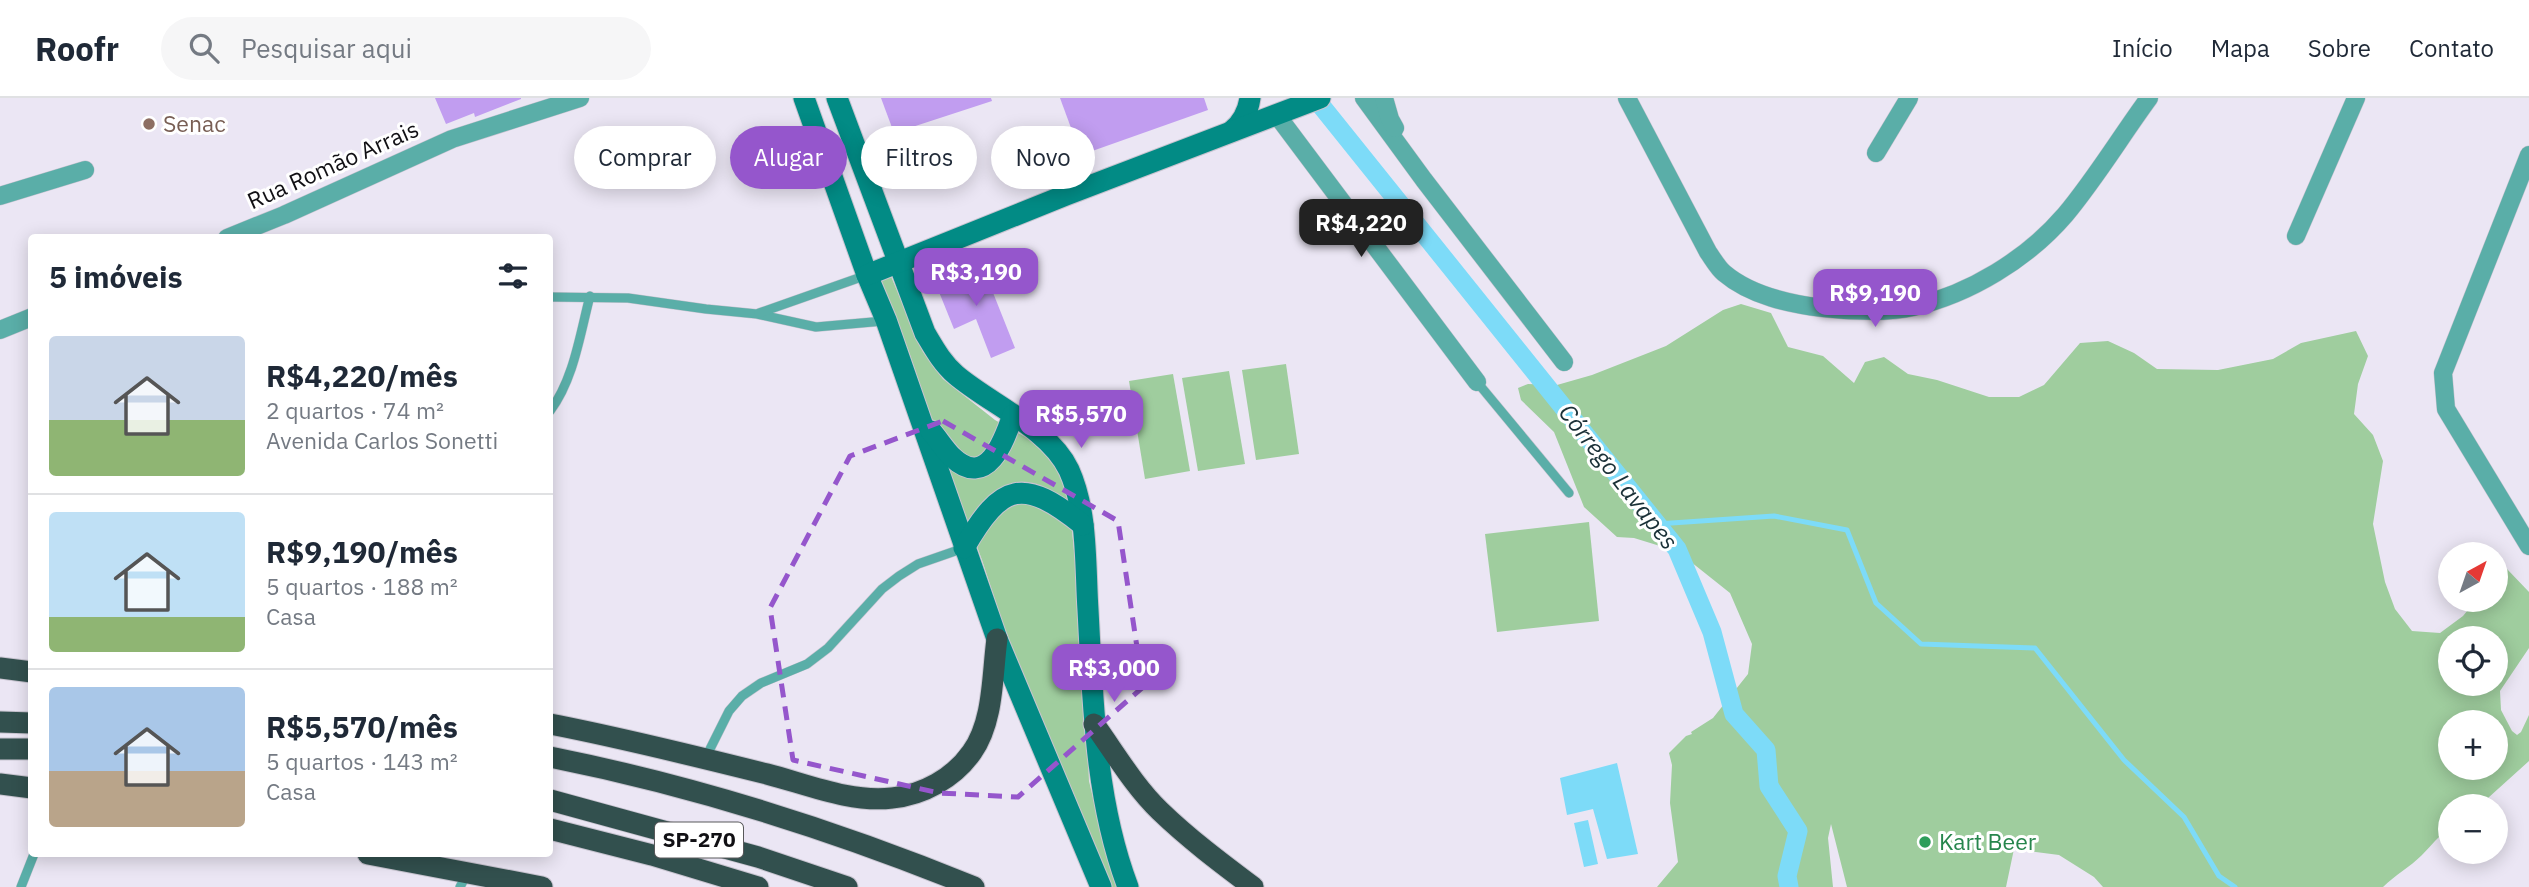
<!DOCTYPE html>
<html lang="pt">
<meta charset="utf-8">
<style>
body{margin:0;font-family:"IBM Plex Sans",sans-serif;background:#f6f6f7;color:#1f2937;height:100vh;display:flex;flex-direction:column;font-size:26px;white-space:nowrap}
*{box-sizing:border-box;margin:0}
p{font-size:23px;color:#747a83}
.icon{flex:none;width:38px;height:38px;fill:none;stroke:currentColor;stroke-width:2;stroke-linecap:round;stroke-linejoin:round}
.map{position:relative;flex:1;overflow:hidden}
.drawer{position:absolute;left:28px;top:136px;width:525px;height:623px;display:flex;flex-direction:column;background:#fff;border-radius:7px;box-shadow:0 4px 18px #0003}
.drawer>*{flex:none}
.top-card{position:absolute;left:574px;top:28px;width:665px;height:63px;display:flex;gap:14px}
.needle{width:46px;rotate:40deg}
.tools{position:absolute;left:2438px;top:444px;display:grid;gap:14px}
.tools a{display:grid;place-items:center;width:70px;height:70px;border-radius:50%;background:#fff;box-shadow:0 4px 18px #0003;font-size:35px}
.price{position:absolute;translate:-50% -60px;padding:0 16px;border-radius:14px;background:#9556cc;color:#fff;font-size:23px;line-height:46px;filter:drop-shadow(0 2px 4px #0008)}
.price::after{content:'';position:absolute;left:50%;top:42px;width:21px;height:16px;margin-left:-10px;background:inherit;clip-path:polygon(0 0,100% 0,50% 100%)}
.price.current{background:#222;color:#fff}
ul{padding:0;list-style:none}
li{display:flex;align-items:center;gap:21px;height:175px;padding:0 21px}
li+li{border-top:2px solid #e0e1e3}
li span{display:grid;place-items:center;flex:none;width:196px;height:140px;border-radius:7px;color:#555}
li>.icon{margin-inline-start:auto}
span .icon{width:84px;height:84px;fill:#fffc;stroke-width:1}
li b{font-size:30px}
h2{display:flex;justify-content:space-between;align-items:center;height:84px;padding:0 21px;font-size:30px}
.tag{padding:0 24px;border-radius:32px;background:#fff;box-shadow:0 4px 18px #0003;font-size:24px;line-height:63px}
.tag.current{background:#9556cc;color:#fff}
header{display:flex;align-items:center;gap:42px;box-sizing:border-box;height:98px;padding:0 35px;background:#fff;border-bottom:2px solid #e0e1e3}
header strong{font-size:33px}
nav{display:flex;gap:38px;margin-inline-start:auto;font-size:24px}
.search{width:490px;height:63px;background:#f6f6f7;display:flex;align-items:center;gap:18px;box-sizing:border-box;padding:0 24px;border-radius:38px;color:#747a83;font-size:26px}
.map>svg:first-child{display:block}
.green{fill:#9fcd9e;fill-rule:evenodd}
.water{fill:#7ddbf8}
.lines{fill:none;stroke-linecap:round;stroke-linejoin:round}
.stream{stroke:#7ddbf8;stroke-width:5}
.canal{stroke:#7ddbf8;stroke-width:19}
.building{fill:#c19df0}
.lane-casing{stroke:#c8c4d0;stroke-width:10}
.street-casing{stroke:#c8c4d0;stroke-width:19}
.secondary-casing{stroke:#c8c4d0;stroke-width:23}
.highway-casing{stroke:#c8c4d0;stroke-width:23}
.lane{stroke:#5aaea8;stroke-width:9}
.street{stroke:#5aaea8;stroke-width:18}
.secondary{stroke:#028b85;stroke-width:21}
.highway{stroke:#32504e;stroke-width:21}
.marked{fill:none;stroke:#9556cc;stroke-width:5;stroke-dasharray:14 9;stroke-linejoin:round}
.education-dot{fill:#8d6e63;stroke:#fff;stroke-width:2.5}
.leisure-dot{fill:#2e9e5b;stroke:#fff;stroke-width:2.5}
.labels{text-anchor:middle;stroke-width:6;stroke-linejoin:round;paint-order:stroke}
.shield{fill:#fff;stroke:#58585a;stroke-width:2}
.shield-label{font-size:21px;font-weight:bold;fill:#111014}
.education-label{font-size:23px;fill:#785e54;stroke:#fff;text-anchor:start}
.street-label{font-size:23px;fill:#111014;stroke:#fff}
.leisure-label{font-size:23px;fill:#27864d;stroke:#fff;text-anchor:start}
.water-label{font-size:24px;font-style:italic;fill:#1a3037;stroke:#fff}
</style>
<header>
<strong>Roofr</strong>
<div class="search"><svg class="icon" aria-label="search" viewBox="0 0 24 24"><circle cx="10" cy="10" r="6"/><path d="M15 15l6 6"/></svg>Pesquisar aqui</div>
<nav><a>Início</a><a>Mapa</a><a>Sobre</a><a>Contato</a></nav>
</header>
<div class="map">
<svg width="2529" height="789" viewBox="0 0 2529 789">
<rect width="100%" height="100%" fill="#ebe6f4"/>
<g class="green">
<polygon points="890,176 923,254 943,281 995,322 1027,340 1054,363 1064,385 1069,404 1082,529 1089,683 1100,729 1120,789 1110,789 1020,578 982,462 949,373 909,254 880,179"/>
<path d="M 1741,206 L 1771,215 L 1788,249 L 1823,258 L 1854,285 L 1865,264 L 1884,259 L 1908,276 L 1937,282 L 1989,299 L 2019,299 L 2044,287 L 2080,245 L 2108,243 L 2134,255 L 2157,271 L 2218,272 L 2273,261 L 2301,245 L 2356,233 L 2368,258 L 2358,286 L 2354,316 L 2373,337 L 2383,363 L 2373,426 L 2385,484 L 2395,511 L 2412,533 L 2440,535 L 2463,518 L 2476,502 L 2496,502 L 2496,477 L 2501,470 L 2507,471 L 2529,494 L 2529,550 L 2500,593 L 2501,612 L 2512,633 L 2517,637 L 2521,634 L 2529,617 L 2529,663 L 2478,709 L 2450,709 L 2450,730 C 2438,738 2432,747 2422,757 C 2410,769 2395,777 2383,789 L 2103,789 L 2094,779 L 2059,757 L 2014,751 L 2006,789 L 1847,789 L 1831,726 L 1828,740 L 1833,789 L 1657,789 L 1678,764 L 1670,705 L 1672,667 L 1669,655 L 1686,638 L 1692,636 L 1691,634 L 1713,620 L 1748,576 L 1752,546 L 1730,495 L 1686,460 L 1660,448 L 1634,440 L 1617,439 L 1584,409 L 1554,334 L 1521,302 L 1518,290 L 1528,286 L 1557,287 L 1592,277 L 1666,248 L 1723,212 ZM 2450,541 L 2496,541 L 2496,586 L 2450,586 ZM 2450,625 L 2496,625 L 2496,670 L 2450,670 Z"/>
<polygon points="1286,266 1299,356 1256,362 1242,272"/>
<polygon points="1229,273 1245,366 1198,373 1182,280"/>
<polygon points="1173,276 1190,373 1145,381 1129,283"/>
<polygon points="1589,424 1599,523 1497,534 1485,436"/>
</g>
<g class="water">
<polygon points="1617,665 1638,756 1607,761 1593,711 1567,717 1560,680"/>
<polygon points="1588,722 1598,766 1584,769 1574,725"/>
</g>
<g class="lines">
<polyline class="stream" points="1657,426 1774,418 1847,432 1876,505 1921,546 2035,550 2124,662 2184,719 2219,778 2235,789"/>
<polyline class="canal" points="1315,0 1677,451 1712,534 1734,616 1766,652 1769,688 1798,733 1787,778 1789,789"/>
</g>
<g class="building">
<polygon points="435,0 521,0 521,1 475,19 474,15 446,26"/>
<polygon points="881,0 991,0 992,3 894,35"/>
<polygon points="1060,0 1204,0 1208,12 1081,57"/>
<polygon points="982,167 1015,250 991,260 976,221 954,231 935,184"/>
</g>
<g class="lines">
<g class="lane-casing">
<g id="lane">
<polyline points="550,199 628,200 706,211 757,216 816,229 884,223"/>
<polyline points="759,215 867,177"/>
<polyline points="1477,284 1569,395"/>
<path d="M 550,313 C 574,281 580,236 590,198"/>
<polyline points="706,659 729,613 742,598 761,585 807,566 828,550 882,491 899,478 918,466 964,450"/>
<polyline points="21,789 34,756"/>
<polyline points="460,789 467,776"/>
</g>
</g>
<g class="street-casing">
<g id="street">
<polyline points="1364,0 1424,82 1564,264"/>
<polyline points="1384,0 1390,21 1395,30"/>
<path d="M 1627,0 L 1708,154 C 1713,161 1718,170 1724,175 C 1751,198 1790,206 1823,210 C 1848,213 1889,215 1913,209 C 1970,196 2027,161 2065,117 C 2096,80 2121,38 2149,0"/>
<polyline points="1276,16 1477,284"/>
<polyline points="1876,55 1909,0"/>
<polyline points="2529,57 2443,275 2446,311 2529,448"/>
<polyline points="0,98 85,72"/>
<polyline points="2296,138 2356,0"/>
<polyline points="227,140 284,117 452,41 580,0"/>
<polyline points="0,232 32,219"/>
</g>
</g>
<g class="secondary-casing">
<g id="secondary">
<polyline points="804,0 867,177 886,222 997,541 1101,789"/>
<path d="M 837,0 L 925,235 C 934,250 942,265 956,277 C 990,306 1049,330 1069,372 C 1088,414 1085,467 1088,512 C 1093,605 1095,702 1128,789"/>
<path d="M 1232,33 C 1243,24 1248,14 1250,0"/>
<polyline points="867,177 1066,97 1320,0"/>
<path d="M 931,333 C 938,341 944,351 952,359 C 987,392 1004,343 1013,317"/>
<path d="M 964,450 C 1002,384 1023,379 1083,427"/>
</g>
</g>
<g class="highway-casing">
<g id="highway">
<polyline points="0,570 32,574"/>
<polyline points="0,624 32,625"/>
<path d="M 550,626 C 623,640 695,658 767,676 C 806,686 851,705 892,700 C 923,697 954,680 972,654 C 994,623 992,577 997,541"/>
<path d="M 1094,626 C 1115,655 1134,688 1160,713 C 1189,741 1221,765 1253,789"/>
<polyline points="0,651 32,651"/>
<path d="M 550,659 C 695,688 837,733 974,789"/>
<polyline points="0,686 32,690"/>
<polyline points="550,702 758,759 847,789"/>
<polyline points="550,731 652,757 758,789"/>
<polyline points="368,756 542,789"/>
</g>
</g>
<use href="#lane" class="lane"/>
<use href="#street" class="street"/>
<use href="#secondary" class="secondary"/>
<use href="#highway" class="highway"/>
</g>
<path class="marked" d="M 943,323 L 1118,423 L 1143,589 L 1018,699 L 939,695 L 793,662 L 770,510 L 850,358 Z"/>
<circle class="education-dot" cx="149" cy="26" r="7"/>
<circle class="leisure-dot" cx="1925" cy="744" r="7"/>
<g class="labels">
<rect class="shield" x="655" y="724.5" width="88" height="35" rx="5"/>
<g class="shield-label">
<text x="699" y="749">SP-270</text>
</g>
<g class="education-label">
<text x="163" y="34">Senac</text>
</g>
<g class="street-label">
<text transform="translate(333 67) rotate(-24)" y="8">Rua Romão Arrais</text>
</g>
<g class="leisure-label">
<text x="1939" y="752">Kart Beer</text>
</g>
<g class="water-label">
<text transform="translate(1618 379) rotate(52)" y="8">Córrego Lavapes</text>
</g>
</g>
</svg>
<div class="tools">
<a><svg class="needle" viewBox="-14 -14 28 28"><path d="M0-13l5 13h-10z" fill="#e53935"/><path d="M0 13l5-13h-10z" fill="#747a83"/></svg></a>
<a><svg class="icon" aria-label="locate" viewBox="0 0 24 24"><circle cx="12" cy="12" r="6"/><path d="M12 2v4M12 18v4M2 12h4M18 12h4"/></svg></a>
<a>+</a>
<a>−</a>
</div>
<b class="price current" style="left:1361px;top:161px">R$4,220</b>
<b class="price" style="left:976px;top:210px">R$3,190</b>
<b class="price" style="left:1875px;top:231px">R$9,190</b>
<b class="price" style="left:1081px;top:352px">R$5,570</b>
<b class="price" style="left:1114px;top:606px">R$3,000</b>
<div class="top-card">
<a class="tag">Comprar</a>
<a class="tag current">Alugar</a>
<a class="tag">Filtros</a>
<a class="tag">Novo</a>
</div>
<section class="drawer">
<h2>5 imóveis<svg class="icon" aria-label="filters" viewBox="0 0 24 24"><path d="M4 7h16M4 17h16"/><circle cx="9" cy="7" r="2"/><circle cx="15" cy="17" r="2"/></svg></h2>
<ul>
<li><span style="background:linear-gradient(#c9d6e8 60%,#8fb573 0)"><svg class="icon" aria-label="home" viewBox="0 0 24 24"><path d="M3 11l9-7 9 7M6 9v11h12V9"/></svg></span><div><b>R$4,220/mês</b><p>2 quartos · 74 m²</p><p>Avenida Carlos Sonetti</p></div></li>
<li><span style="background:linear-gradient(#bfe0f5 75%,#8fb573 0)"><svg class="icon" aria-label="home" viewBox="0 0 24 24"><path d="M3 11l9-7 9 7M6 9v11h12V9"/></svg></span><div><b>R$9,190/mês</b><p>5 quartos · 188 m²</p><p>Casa</p></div></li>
<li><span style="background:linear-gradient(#a9c7e8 60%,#b9a48a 0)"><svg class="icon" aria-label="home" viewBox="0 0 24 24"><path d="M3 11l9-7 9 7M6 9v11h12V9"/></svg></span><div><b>R$5,570/mês</b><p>5 quartos · 143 m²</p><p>Casa</p></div></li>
</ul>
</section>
</div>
